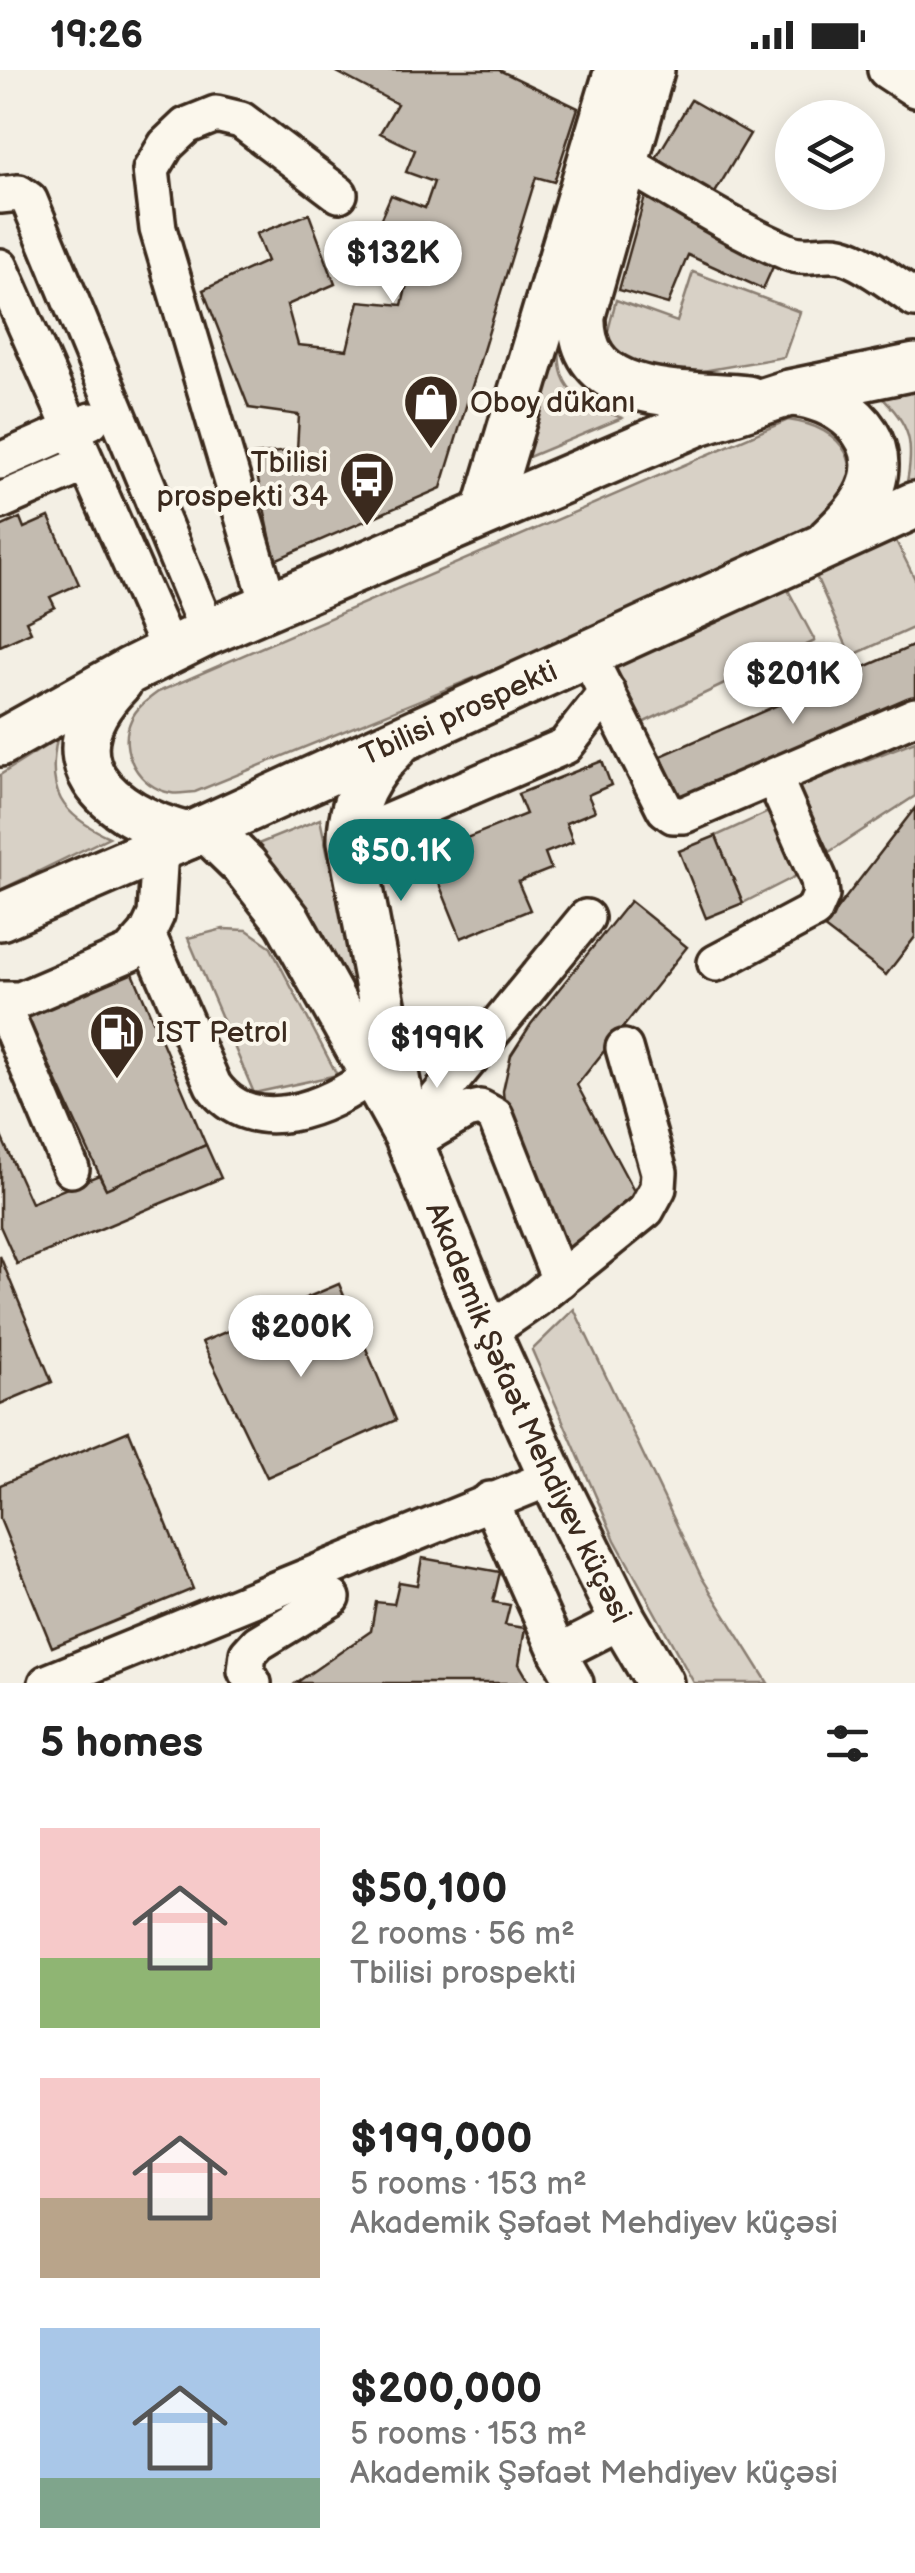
<!DOCTYPE html>
<meta charset="utf-8">
<style>
body{margin:0;font-family:"Balsamiq Sans",sans-serif;background:#f6f6f6;color:#222;height:100vh;display:flex;flex-direction:column;font-size:38px;white-space:nowrap}
*{box-sizing:border-box;margin:0}
p{font-size:32px;color:#767676}
.icon{flex:none;width:55px;height:55px;fill:none;stroke:currentColor;stroke-width:2;stroke-linecap:round;stroke-linejoin:round}
.map{position:relative;height:1613px;overflow:hidden}
.drawer{display:flex;flex-direction:column;background:#fff;flex:1}
.drawer>*{flex:none}
.fabs{position:absolute;left:775px;top:30px;display:grid;gap:20px}
.fabs a{display:grid;place-items:center;width:110px;height:110px;border-radius:50%;background:#fff;box-shadow:0 5px 25px #0003;font-size:50px}
.price{position:absolute;translate:-50% -85px;padding:0 22px;border-radius:35px;background:#fff;color:#222;font-size:32px;line-height:65px;filter:drop-shadow(0 2px 5px #0008)}
.price::after{content:'';position:absolute;left:50%;top:60px;width:30px;height:22px;margin-left:-15px;background:inherit;clip-path:polygon(0 0,100% 0,50% 100%)}
.price.on{background:#0f766e;color:#fff}
ul{padding:0;list-style:none}
li{display:flex;align-items:center;gap:30px;height:250px;padding:0 40px}
li span{display:grid;place-items:center;flex:none;width:280px;height:200px;border-radius:0px;color:#555}
li>.icon{margin-inline-start:auto}
span .icon{width:120px;height:120px;fill:#fffc;stroke-width:1}
li b{font-size:42px}
h2{display:flex;justify-content:space-between;align-items:center;height:120px;padding:0 40px;font-size:42px}
.status{display:flex;justify-content:space-between;align-items:center;height:70px;padding:0 50px;background:#fff;direction:ltr}
.status svg{height:28px;fill:currentColor}
.map>svg:first-child{display:block}
.green{fill:#d8d1c6;stroke:#8a7e72;stroke-width:2.5}
.building{fill:#c3bbb0;stroke:#3b2a1e;stroke-width:2.5}
.lines{fill:none;stroke-linecap:round;stroke-linejoin:round}
.minor-casing{stroke:#3b2a1e;stroke-width:42}
.major-casing{stroke:#3b2a1e;stroke-width:52}
.minor{stroke:#fbf7ec;stroke-width:35}
.major{stroke:#fbf7ec;stroke-width:45}
.labels{text-anchor:middle;stroke-width:8;stroke-linejoin:round;paint-order:stroke}
.poi-label{font-size:30px;fill:#3b2a1e;stroke:#fbf7ec;text-anchor:start}
.street-label{font-size:30px;fill:#3b2a1e;stroke:#fbf7ec}
</style>
<div class="status"><b>19:26</b><svg viewBox="0 0 49 12"><path d="M0 12V9h3v3zM5 12V6h3v6zM10 12V3h3v9zM15 12V0h3v12zM26 1h20v11H26zM47 4h2v5h-2z"/></svg></div>
<div class="map">
<svg width="915" height="1613" viewBox="0 0 915 1613">
<rect width="100%" height="100%" fill="#f3efe4"/>
<filter id="ink" filterUnits="userSpaceOnUse"><feTurbulence type="fractalNoise" baseFrequency=".01" numOctaves="2"/><feDisplacementMap in="SourceGraphic" scale="20" xChannelSelector="R" yChannelSelector="G"/><feConvolveMatrix kernelMatrix="1 2 1 2 8 2 1 2 1" color-interpolation-filters="sRGB"/></filter>
<g filter="url(#ink)">
<g class="green">
<polygon points="693,202 800,242 784,287 662,308 613,292 607,265 616,230 677,252"/>
<path d="M 563,244 C 554,309 558,324 622,348 L 519,391 Z"/>
<path d="M 915,319 L 915,413 L 906,417 C 915,374 911,354 879,325 Z"/>
<path d="M 788,350 C 844,357 870,397 834,446 L 535,583 L 195,722 C 188,722 178,725 171,723 C 139,718 117,680 131,650 C 136,638 147,630 158,622 Z"/>
<polygon points="895,469 915,509 915,557 851,586 816,506"/>
<polygon points="787,518 815,571 634,657 606,599"/>
<path d="M 57,669 C 46,721 61,745 109,767 L 0,820 L 0,705 Z"/>
<polygon points="915,671 915,726 829,782 795,718"/>
<polygon points="775,739 800,804 743,833 716,766"/>
<polygon points="320,749 360,935 322,864 295,822 253,776"/>
<polygon points="223,859 247,860 270,876 337,1005 254,1023 188,868"/>
<polygon points="574,1239 702,1508 768,1613 694,1613 615,1470 532,1280"/>
</g>
<g class="building">
<polygon points="333,0 499,0 578,38 554,112 536,107 441,418 275,490 253,385 297,380 299,345 249,338 203,220 267,191 256,164 309,144 335,214 287,235 298,275 347,280 359,231 402,235 416,176 375,162 391,125 425,138 434,112 406,102 415,80 380,63 397,34"/>
<polygon points="691,30 750,64 712,128 653,93"/>
<polygon points="646,123 776,190 763,219 688,185 668,234 619,220"/>
<polygon points="49,447 79,514 50,527 55,537 26,551 31,562 0,576 0,457 20,448 24,458"/>
<polygon points="915,575 915,634 682,736 661,686"/>
<polygon points="602,691 611,715 588,725 595,741 566,753 573,772 545,783 551,799 518,812 530,840 461,868 427,784 526,744 518,724"/>
<polygon points="915,738 915,867 886,905 823,857"/>
<polygon points="716,766 743,833 706,848 679,781"/>
<polygon points="630,831 687,877 577,1015 643,1138 571,1181 506,1058 503,1021 511,985 531,954"/>
<polygon points="132,901 206,1075 106,1119 27,946"/>
<polygon points="0,1064 31,1133 99,1105 106,1119 206,1075 221,1108 17,1194 0,1156"/>
<polygon points="0,1186 52,1312 0,1334"/>
<polygon points="339,1214 396,1350 267,1407 202,1272"/>
<polygon points="129,1361 193,1519 52,1577 0,1449 0,1415"/>
<polygon points="422,1488 500,1502 493,1532 510,1535 505,1555 525,1558 519,1594 530,1613 296,1613 371,1561 376,1532 394,1534 399,1512 417,1515"/>
</g>
<g class="lines">
<g class="minor-casing">
<g id="minor">
<polyline points="886,0 915,19"/>
<path d="M 624,92 C 678,123 731,158 788,182 C 807,190 823,181 841,185 C 863,190 896,216 915,229"/>
<polyline points="0,125 19,123 29,130 208,562"/>
<polyline points="0,197 169,580"/>
<polyline points="0,391 91,351"/>
<polyline points="0,431 85,394"/>
<polyline points="269,534 158,159 151,100 166,75 186,56 216,44 241,50 339,124"/>
<polyline points="588,586 665,739 673,745 684,745 915,646"/>
<polyline points="351,771 383,754 565,676 607,622"/>
<path d="M 147,864 L 213,1015 C 251,1070 329,1038 371,1005"/>
<polyline points="716,893 814,841 821,825 819,810 774,708"/>
<polyline points="407,1065 586,848"/>
<polyline points="413,1072 466,1041 480,1038 495,1046 560,1210"/>
<polyline points="71,1099 0,930 20,930 130,883 147,864 156,845 160,779"/>
<polyline points="487,1263 536,1229 646,1140 658,1118 659,1102 624,978"/>
<polyline points="490,1430 558,1583 575,1613"/>
<polyline points="558,1583 623,1550"/>
<polyline points="47,1613 552,1407"/>
<polyline points="253,1613 246,1601 248,1584 258,1573 332,1528"/>
</g>
</g>
<g class="major-casing">
<g id="major">
<path d="M 651,0 L 582,245 C 578,334 686,322 748,329"/>
<path d="M 792,323 C 836,326 888,362 872,414 C 865,437 846,454 830,470"/>
<polyline points="486,441 618,0"/>
<path d="M 119,612 C 43,689 107,745 188,766"/>
<polyline points="0,673 131,600 208,562 699,352 789,323 915,297"/>
<path d="M 395,676 C 367,704 351,732 351,771 L 401,1034"/>
<path id="s1" d="M 206,758 L 244,795 L 288,851 L 407,1065 L 487,1263 L 552,1407 L 623,1550 L 660,1613"/>
<path id="s2" d="M 0,847 L 188,766 L 915,435"/>
</g>
</g>
<use href="#minor" class="minor"/>
<use href="#major" class="major"/>
</g>
</g>
<defs>
<g id="shop-pin" transform="scale(2.875)"><path d="M0 17L-7.5 6A9.5 9.5 0 1 1 7.5 6Z" fill="#3b2a1e" stroke="#fbf7ec"/><path d="M-5-2.5h2.3a2.7 3.5 0 0 1 5.4 0H5L5.5 6h-11ZM-1.5-2.5h3a1.5 2.3 0 0 0-3 0Z" fill="#fff"/></g>
<g id="bus-pin" transform="scale(2.875)"><path d="M0 17L-7.5 6A9.5 9.5 0 1 1 7.5 6Z" fill="#3b2a1e" stroke="#fbf7ec"/><path d="M-5-6H5V4H4V6H2V4H-2V6H-4V4H-5ZM-3.5-4V0h7V-4ZM-3.5 1.2v1.5H-2V1.2ZM2 1.2v1.5H3.5V1.2Z" fill="#fff"/></g>
<g id="fuel-pin" transform="scale(2.875)"><path d="M0 17L-7.5 6A9.5 9.5 0 1 1 7.5 6Z" fill="#3b2a1e" stroke="#fbf7ec"/><path d="M-5.5-6h7V0h2V4h1.3V-2.5L3-4.5l.8-.8L6-3V5H2.5V1h-1V6h-7ZM-4.2-4.7v3.2H.2V-4.7Z" fill="#fff"/></g>
</defs>
<g fill-rule="evenodd">
<use href="#shop-pin" x="431" y="332"/>
<use href="#bus-pin" x="367" y="409"/>
<use href="#fuel-pin" x="117" y="962"/>
</g>
<g class="labels">
<g class="poi-label">
<text x="470" y="342">Oboy dükanı</text>
<text x="328" y="402" text-anchor="end">Tbilisi<tspan x="328" dy="34">prospekti 34</tspan></text>
<text x="156" y="972">IST Petrol</text>
</g>
<g class="street-label">
<text dy="10" stroke="none"><textPath href="#s2" startOffset="502">Tbilisi prospekti</textPath></text>
<text dy="10" stroke="none"><textPath href="#s1" startOffset="672">Akademik Şəfaət Mehdiyev küçəsi</textPath></text>
</g>
</g>
</svg>
<div class="fabs">
<a><svg class="icon" aria-label="layers" viewBox="0 0 24 24"><path d="M12 4l9 5-9 5-9-5zM3 14l9 5 9-5"/></svg></a>
</div>
<b class="price" style="left:393px;top:236px">$132K</b>
<b class="price" style="left:793px;top:657px">$201K</b>
<b class="price on" style="left:401px;top:834px">$50.1K</b>
<b class="price" style="left:437px;top:1021px">$199K</b>
<b class="price" style="left:301px;top:1310px">$200K</b>
</div>
<section class="drawer">
<h2>5 homes<svg class="icon" aria-label="filters" viewBox="0 0 24 24"><path d="M4 7h16M4 17h16"/><circle cx="9" cy="7" r="2"/><circle cx="15" cy="17" r="2"/></svg></h2>
<ul>
<li><span style="background:linear-gradient(#f6c9c9 65%,#8fb573 0)"><svg class="icon" aria-label="home" viewBox="0 0 24 24"><path d="M3 11l9-7 9 7M6 9v11h12V9"/></svg></span><div><b>$50,100</b><p>2 rooms · 56 m²</p><p>Tbilisi prospekti</p></div></li>
<li><span style="background:linear-gradient(#f6c9c9 60%,#b9a48a 0)"><svg class="icon" aria-label="home" viewBox="0 0 24 24"><path d="M3 11l9-7 9 7M6 9v11h12V9"/></svg></span><div><b>$199,000</b><p>5 rooms · 153 m²</p><p>Akademik Şəfaət Mehdiyev küçəsi</p></div></li>
<li><span style="background:linear-gradient(#a9c7e8 75%,#7fa58c 0)"><svg class="icon" aria-label="home" viewBox="0 0 24 24"><path d="M3 11l9-7 9 7M6 9v11h12V9"/></svg></span><div><b>$200,000</b><p>5 rooms · 153 m²</p><p>Akademik Şəfaət Mehdiyev küçəsi</p></div></li>
</ul>
</section>
